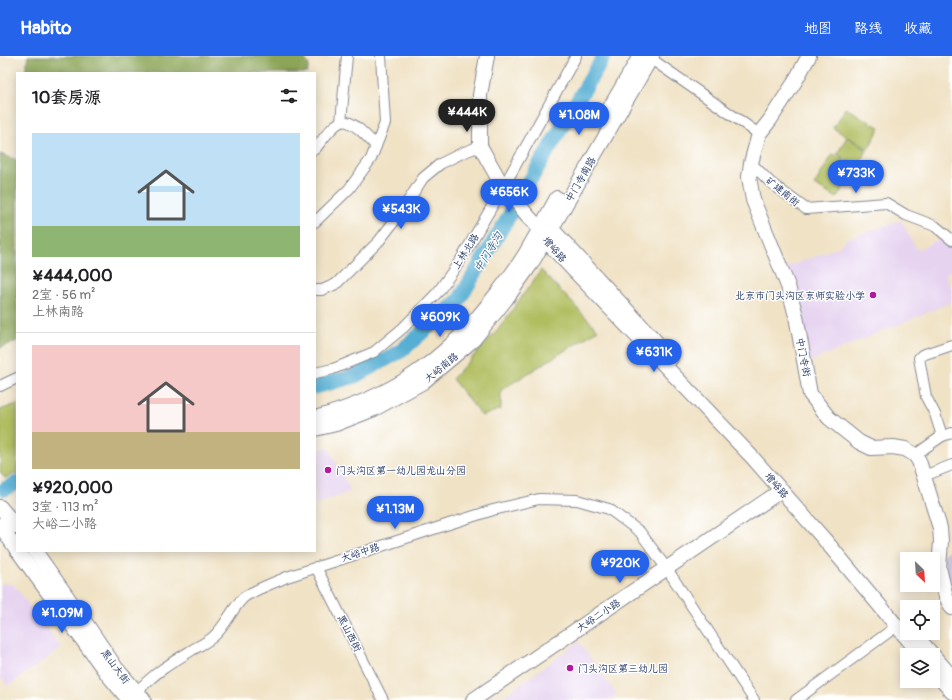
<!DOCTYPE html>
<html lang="zh">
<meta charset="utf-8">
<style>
body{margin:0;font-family:Pangolin,"LXGW WenKai TC",sans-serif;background:#f6f6f6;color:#202124;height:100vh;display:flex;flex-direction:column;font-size:15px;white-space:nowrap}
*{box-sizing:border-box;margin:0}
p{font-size:13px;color:#757577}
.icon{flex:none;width:22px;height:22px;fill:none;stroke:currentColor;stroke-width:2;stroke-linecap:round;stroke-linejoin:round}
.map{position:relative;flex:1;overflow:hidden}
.side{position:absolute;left:16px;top:16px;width:300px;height:480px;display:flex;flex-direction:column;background:#fff;border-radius:0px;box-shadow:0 2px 10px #0003}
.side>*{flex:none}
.needle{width:26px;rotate:155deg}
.tools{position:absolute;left:900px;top:496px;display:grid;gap:8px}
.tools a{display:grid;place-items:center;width:40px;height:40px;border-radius:0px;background:#fff;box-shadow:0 2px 10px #0003;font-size:20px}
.price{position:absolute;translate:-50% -34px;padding:0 9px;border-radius:14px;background:#2563eb;color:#fff;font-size:13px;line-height:26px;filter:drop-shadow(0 1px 2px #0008)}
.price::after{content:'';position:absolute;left:50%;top:24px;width:12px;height:9px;margin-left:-6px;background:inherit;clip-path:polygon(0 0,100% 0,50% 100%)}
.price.on{background:#222;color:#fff}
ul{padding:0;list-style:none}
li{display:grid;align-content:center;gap:8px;height:212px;padding:0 16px}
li+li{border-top:1px solid #e0e0e0}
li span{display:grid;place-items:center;height:124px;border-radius:0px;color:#555}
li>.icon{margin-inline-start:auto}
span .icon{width:72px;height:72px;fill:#fffc;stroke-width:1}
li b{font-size:17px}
h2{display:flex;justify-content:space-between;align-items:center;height:48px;padding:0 16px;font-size:17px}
header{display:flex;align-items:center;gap:24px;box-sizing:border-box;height:56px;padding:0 20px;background:#2563eb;color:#fff}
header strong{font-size:19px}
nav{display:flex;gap:22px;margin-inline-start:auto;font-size:14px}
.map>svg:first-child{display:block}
.built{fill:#e6d3f0}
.industrial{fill:#c8c0d8}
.green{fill:#b1be60;stroke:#66765f}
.forest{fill:#8ca556;stroke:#546a5a}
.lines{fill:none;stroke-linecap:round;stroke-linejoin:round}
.river{stroke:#55aed3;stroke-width:15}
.street-casing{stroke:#868892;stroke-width:12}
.secondary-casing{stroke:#868892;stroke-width:16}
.street{stroke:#fff;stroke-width:10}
.secondary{stroke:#fff;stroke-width:14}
.poi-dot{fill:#b5179e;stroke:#fff;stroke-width:1.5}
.labels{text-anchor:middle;stroke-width:3;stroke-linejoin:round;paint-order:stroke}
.street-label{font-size:10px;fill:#1b2f5e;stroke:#fff}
.poi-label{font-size:10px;fill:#1b2f5e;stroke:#fff;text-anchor:start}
.water-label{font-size:11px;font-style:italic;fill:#2f5b87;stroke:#fff}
</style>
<header>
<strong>Habito</strong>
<nav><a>地图</a><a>路线</a><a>收藏</a></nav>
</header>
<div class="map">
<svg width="952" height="644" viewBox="0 0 952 644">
<rect width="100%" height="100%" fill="#fff"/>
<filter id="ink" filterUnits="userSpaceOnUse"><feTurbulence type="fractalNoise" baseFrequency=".025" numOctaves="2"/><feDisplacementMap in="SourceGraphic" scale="8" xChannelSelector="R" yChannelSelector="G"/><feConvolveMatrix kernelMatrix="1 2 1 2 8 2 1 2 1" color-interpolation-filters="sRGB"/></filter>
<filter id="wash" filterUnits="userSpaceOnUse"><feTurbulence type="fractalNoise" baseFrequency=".012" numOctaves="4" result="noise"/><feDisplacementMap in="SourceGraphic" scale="16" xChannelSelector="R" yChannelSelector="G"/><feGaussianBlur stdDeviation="0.9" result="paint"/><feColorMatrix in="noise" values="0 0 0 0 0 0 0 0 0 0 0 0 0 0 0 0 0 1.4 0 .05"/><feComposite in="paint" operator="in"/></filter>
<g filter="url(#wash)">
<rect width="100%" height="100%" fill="#f0e2c5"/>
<g class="built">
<polygon points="901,164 917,194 940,183 952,195 952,214 945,219 952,233 952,246 811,305 787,211 839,191 846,183"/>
<polygon points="328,391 351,435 315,449 315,394"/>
<polygon points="0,528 13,528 62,592 8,630 0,620"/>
<polygon points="579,586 617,639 608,644 498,644"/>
</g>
<polygon class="industrial" points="952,492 952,540 942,499"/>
<g class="green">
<polygon points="846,52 880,72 868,93 833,72"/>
<polygon points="847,81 867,94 857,110 837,98"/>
<polygon points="833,98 856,111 837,142 814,129"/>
<polygon points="541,214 598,274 501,334 501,353 482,360 452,323 497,275"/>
<polygon points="17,348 17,417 5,422 0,416 0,354"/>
</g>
<g class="forest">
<polygon points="28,0 303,0 309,9 307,17 26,17 26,11"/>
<polygon points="0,98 17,104 17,285 0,292"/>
</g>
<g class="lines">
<g class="river">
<polyline points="315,331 355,320 401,295 459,244 604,0"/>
<polyline points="5,433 17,427"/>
</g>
</g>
</g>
<g filter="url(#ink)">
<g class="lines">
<g class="street-casing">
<g id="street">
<polyline points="647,0 759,78"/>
<polyline points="341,66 347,0"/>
<path d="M 315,93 C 321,86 332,69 341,66 C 352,62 369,83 376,90"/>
<polyline points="751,107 771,127 806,153 886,147 906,159 935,170 952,184"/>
<polyline points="315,166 349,133 371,103 385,67 381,0"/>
<polyline points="315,234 322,234 336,228 379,185 399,159 423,122 440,108 462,97 480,90"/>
<polyline points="315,317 333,313 374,296 403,272 438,236 460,205 504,130 576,0"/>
<polyline points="0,330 17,322"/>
<polyline points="942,380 935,358 926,341 919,302 922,299 952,289"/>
<polyline points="915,399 942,380 952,377"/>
<polyline points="924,420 952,409"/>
<polyline points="316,511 383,644"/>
<path d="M 137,636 C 154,617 171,607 192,594 C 199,590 207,586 213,581 C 226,570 231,554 243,542 C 251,535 276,526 287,521 L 449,468 L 493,454 L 539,443 L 577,444 L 609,453 L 640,476 L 667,513 L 754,644"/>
<polyline points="796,644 897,570"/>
</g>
</g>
<g class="secondary-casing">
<g id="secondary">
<polyline points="487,0 480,39 480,90 498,122 527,159 539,172 544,183 752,401 824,483 921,599"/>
<polyline points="809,0 794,27 770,64 759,78 751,107 749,121 753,144 788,230 796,260 810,338 829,362 859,386 871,392 893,391 905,393 915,399 919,405 940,472 941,485 939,512 946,541 952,552"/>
<polyline points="608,55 640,0"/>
<polyline points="539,172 551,172 671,302"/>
<path d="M 315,362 C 391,341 442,307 491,245 C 504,229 517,212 527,195 C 537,178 547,160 557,142"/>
<polyline points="315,373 336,368 374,353 423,326 473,284 506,243 531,208 652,0"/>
<polyline points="0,451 17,471"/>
<polyline points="0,469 17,494"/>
<polyline points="18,495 108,619 129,644"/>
<polyline points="35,495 87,569 116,612 144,644"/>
<polyline points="917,581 952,621"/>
<polyline points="933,614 952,636"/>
<polyline points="473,644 782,434"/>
</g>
</g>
<use href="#street" class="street"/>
<use href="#secondary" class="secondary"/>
</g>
</g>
<g class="poi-dot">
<circle cx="873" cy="239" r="4"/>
<circle cx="328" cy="414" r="4"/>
<circle cx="570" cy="612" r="4"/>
</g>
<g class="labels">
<g class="street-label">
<text transform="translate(580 123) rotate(-60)" y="4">中门寺南路</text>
<text transform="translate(783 135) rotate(39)" y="4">矿建南街</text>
<text transform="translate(555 193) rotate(49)" y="4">增峪路</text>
<text transform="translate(465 195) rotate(-58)" y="4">上林北路</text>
<text transform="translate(804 301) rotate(79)" y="4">中门寺街</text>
<text transform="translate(441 311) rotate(-39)" y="4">大峪南路</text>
<text transform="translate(777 429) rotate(49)" y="4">增峪路</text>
<text transform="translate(360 496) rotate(-18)" y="4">大峪中路</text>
<text transform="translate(598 559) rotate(-34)" y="4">大峪二小路</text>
<text transform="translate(350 577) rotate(63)" y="4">黑山西街</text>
<text transform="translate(116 610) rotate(53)" y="4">黑山大街</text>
</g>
<g class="poi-label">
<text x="865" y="243" text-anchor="end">北京市门头沟区京师实验小学</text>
<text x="336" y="418">门头沟区第一幼儿园龙山分园</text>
<text x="578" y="616">门头沟区第三幼儿园</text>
</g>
<g class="water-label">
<text transform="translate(488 196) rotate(-59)" y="4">中门寺沟</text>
</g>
</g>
</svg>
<div class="tools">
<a><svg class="needle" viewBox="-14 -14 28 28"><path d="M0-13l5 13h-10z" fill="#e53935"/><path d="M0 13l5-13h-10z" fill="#757577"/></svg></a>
<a><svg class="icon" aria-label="locate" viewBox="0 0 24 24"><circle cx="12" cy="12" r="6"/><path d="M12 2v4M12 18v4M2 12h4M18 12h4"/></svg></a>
<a><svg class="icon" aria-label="layers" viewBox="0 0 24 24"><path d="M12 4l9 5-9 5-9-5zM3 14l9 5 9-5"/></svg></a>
</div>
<b class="price on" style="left:467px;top:77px">¥444K</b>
<b class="price" style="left:579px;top:80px">¥1.08M</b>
<b class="price" style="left:856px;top:138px">¥733K</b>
<b class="price" style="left:509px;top:157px">¥656K</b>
<b class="price" style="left:401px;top:174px">¥543K</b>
<b class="price" style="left:440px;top:282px">¥609K</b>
<b class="price" style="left:654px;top:317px">¥631K</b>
<b class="price" style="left:395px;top:474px">¥1.13M</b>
<b class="price" style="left:620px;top:528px">¥920K</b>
<b class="price" style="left:62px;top:578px">¥1.09M</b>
<section class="side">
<h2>10套房源<svg class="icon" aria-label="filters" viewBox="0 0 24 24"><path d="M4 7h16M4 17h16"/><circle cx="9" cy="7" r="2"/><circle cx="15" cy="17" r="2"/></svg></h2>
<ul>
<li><span style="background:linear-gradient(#bfe0f5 75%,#8fb573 0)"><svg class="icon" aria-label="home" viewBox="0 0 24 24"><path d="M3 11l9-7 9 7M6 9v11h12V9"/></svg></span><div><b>¥444,000</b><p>2室 · 56 m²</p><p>上林南路</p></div></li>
<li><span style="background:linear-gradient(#f6c9c9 70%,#c2b280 0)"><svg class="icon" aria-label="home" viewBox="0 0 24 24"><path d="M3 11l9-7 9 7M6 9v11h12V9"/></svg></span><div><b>¥920,000</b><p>3室 · 113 m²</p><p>大峪二小路</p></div></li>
</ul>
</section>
</div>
